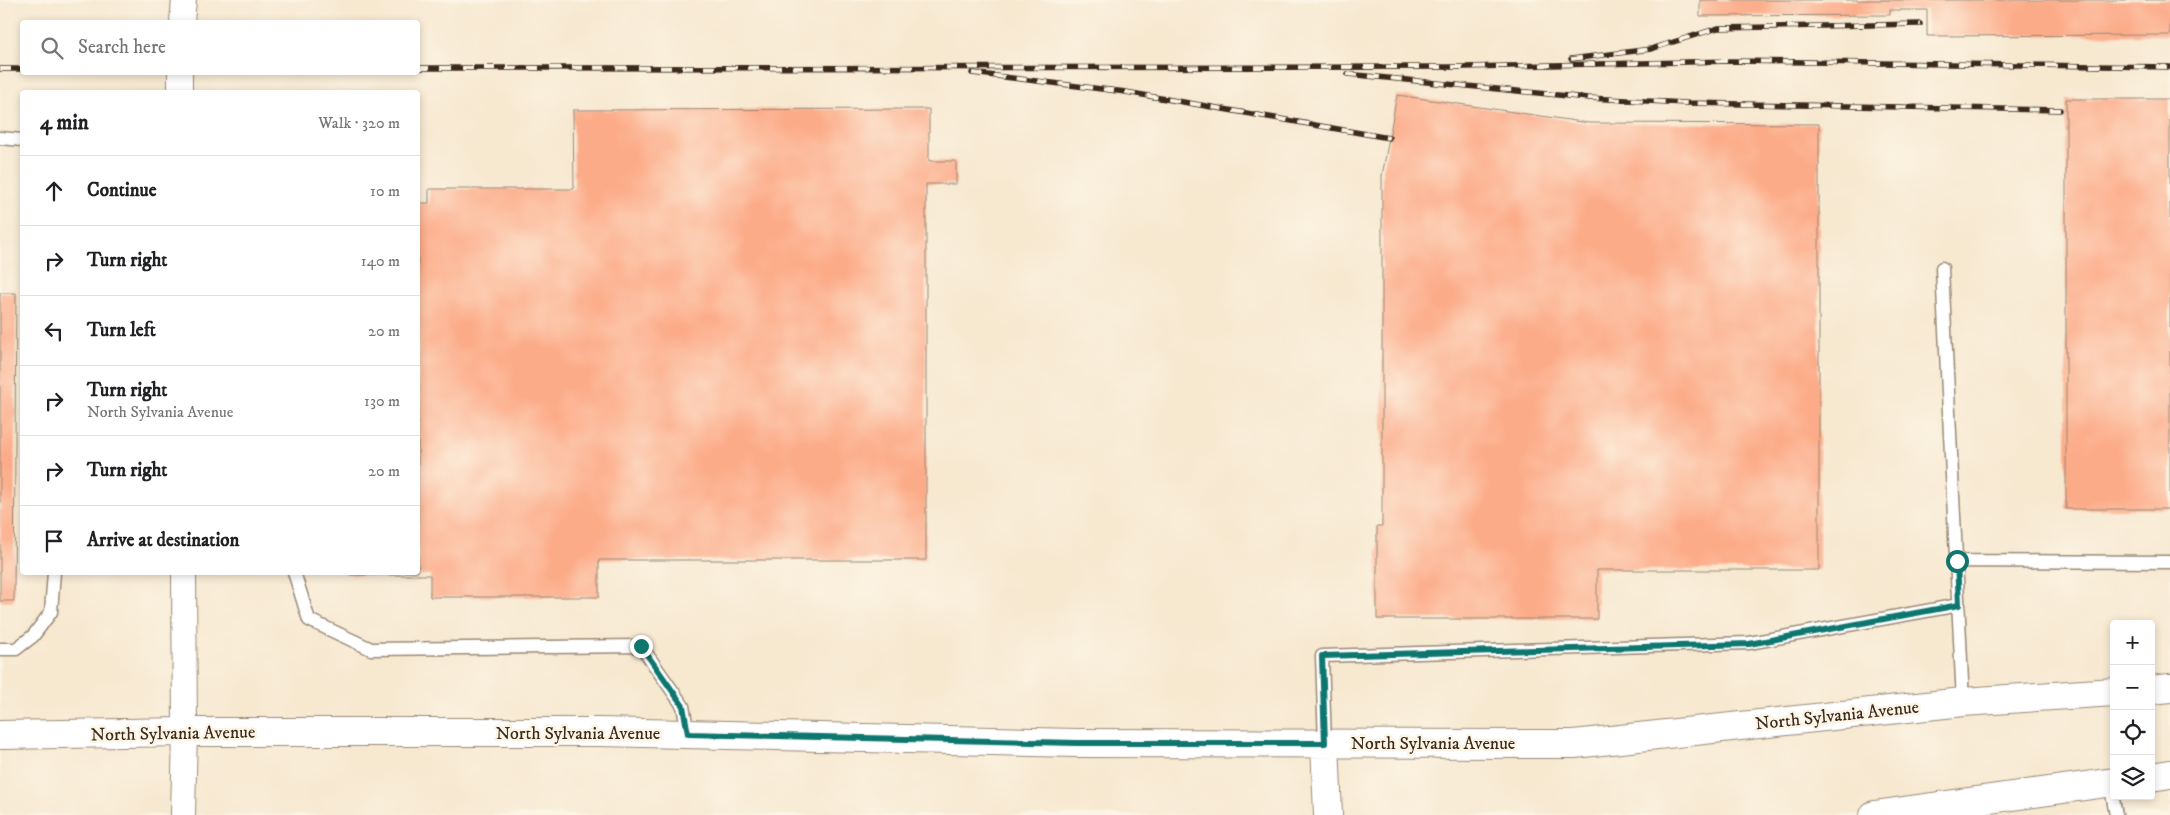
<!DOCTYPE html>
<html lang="en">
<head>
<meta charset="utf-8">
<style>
  :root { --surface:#fff; --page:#f2f2f2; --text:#202124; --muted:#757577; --line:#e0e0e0 }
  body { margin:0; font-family:"IM FELL DW Pica",serif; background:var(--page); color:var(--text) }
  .controls { position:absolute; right:15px; bottom:15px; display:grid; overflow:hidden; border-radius:5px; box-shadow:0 2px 8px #0003 }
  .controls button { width:45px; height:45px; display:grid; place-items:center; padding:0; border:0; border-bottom:1px solid var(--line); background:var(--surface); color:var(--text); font:25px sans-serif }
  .stop { position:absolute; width:15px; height:15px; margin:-11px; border:4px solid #0f766e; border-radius:50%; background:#fff }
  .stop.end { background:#0f766e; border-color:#fff; box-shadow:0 1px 5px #0008 }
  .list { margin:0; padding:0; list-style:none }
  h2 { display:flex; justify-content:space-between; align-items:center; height:65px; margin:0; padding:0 20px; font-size:21px }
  h2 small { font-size:16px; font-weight:400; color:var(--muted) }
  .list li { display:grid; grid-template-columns:32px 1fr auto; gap:15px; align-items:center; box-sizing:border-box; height:70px; padding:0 20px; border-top:1px solid var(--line) }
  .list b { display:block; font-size:19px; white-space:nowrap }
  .list p { margin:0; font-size:16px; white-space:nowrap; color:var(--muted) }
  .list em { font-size:16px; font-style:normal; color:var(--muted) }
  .icon { flex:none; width:28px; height:28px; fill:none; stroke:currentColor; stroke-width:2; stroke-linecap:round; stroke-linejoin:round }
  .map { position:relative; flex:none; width:2170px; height:815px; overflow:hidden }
  .search { position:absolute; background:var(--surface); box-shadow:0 2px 8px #0003; left:20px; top:20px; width:400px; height:55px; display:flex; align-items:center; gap:12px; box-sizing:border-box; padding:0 18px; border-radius:5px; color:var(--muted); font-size:19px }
  .panel { position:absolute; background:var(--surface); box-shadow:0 2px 8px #0003; left:20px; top:90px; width:400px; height:485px; border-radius:5px }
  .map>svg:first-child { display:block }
  .building { fill:#fcab88 }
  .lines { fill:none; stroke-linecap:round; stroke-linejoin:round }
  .service-casing { stroke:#998977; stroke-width:15 }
  .minor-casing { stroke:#998977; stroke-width:26 }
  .secondary-casing { stroke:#998977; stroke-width:30 }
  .service { stroke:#fff; stroke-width:12 }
  .minor { stroke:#fff; stroke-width:24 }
  .secondary { stroke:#fff; stroke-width:28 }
  .rail-casing { stroke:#3b2a1e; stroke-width:5.5 }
  .rail { stroke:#fcf5e5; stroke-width:4; stroke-dasharray:11; stroke-linecap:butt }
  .route { stroke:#0f766e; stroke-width:6 }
  .labels { text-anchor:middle; stroke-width:5; stroke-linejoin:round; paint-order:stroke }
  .street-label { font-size:18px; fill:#3b2a1e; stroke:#fcf5e5 }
</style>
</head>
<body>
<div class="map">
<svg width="2170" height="815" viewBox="0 0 2170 815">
  <rect width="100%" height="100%" fill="#fcf5e5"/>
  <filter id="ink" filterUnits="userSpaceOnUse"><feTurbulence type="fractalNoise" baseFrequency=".02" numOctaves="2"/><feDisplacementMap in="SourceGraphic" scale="10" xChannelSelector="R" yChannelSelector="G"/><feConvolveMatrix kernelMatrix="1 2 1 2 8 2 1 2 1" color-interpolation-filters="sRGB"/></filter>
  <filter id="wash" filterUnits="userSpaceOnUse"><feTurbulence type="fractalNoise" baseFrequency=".0096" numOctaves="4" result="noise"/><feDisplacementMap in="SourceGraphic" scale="20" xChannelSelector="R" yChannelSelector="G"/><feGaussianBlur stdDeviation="1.12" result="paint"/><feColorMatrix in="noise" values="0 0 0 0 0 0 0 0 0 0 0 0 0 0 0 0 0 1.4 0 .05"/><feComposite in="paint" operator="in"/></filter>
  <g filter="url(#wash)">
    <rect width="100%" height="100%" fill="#f7e8d0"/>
    <g id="blocks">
      <!-- building -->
      <path class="building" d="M1700,0H2170V35L1927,36V10H1890V15L1700,16Z
        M1397,95L1589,123L1819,124V570H1597V619H1377V526H1382V176Z
        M2066,99H2170V509H2066Z
        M929,109V161H956V184H926V560H599V597H430V575H350V572H418V203H429V189H574L573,110Z
        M0,293H16L14,601H0Z"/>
    </g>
  </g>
  <g filter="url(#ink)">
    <use href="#blocks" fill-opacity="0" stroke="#998977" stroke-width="1"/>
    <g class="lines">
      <defs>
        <path id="service" d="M0,138L22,140
          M1942,268L1963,702
          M1957,561L2170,562
          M294,572L309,620L371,649L641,646L683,706L688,734
          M0,649H16L33,636L51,612L54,572
          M1325,743L1322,656L1749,643L1959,605
          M2110,783L2116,815"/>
        <path id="minor" d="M182,22L184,0
          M180,72V92
          M183,815L185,732L184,572"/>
        <path id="secondary" d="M2151,690L2170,688
          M0,735L185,732H600L1077,743L1574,744L1963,702L2114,692
          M1325,743L1328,815
          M2151,777L2170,774
          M1874,815L2114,782"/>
      </defs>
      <!-- service casing -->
      <use href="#service" class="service-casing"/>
      <!-- minor casing -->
      <use href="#minor" class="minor-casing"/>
      <!-- secondary casing -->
      <use href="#secondary" class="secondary-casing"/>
      <!-- service -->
      <use href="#service" class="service"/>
      <!-- minor -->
      <use href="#minor" class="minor"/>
      <!-- secondary -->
      <use href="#secondary" class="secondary"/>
      <defs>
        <path id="rail" d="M1571,59L1651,49L1718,28L1920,24
          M418,68L1464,67L1732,61L2170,67
          M0,69H22
          M972,73L1126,92L1389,138
          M1347,74L1588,98L1686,103L2060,110"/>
      </defs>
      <!-- rail casing -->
      <use href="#rail" class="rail-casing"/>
      <!-- rail -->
      <use href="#rail" class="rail"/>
    </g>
  </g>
  <g class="lines" filter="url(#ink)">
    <!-- route -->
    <path class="route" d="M641,646L683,706L688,734L1077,743H1325L1322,656L1749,644L1959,605L1957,561"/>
  </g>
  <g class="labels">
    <!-- street labels -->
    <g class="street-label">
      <text transform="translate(1837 715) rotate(-6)" y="6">North Sylvania Avenue</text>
      <text transform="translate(173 733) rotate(-1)" y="6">North Sylvania Avenue</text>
      <text x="578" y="739">North Sylvania Avenue</text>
      <text x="1433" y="749">North Sylvania Avenue</text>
    </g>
  </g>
</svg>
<div class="controls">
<button>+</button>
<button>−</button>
<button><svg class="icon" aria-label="locate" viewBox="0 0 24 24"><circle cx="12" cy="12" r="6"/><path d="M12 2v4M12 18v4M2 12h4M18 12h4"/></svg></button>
<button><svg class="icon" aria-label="layers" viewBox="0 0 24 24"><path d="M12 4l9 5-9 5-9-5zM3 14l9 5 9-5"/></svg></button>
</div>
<div class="stop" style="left:1957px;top:561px"></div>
<div class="stop end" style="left:641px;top:646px"></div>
<div class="search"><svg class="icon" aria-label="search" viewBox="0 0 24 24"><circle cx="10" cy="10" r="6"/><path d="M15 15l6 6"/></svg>Search here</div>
<section class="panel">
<h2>4 min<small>Walk · 320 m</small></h2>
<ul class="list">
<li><svg class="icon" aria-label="ahead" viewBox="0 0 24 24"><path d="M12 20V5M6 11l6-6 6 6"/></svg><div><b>Continue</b></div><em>10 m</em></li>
<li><svg class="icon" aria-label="right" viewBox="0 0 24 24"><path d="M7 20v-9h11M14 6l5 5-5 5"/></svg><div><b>Turn right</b></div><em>140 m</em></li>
<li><svg class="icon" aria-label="left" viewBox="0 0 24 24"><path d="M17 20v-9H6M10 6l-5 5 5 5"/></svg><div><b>Turn left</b></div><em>20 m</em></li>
<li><svg class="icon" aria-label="right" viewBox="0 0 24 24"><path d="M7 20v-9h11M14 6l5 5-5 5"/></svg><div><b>Turn right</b><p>North Sylvania Avenue</p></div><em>130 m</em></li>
<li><svg class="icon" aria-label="right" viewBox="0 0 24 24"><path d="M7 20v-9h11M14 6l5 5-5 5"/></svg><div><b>Turn right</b></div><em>20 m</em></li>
<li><svg class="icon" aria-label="arrive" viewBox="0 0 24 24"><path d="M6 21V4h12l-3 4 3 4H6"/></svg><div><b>Arrive at destination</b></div></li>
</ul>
</section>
</div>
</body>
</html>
